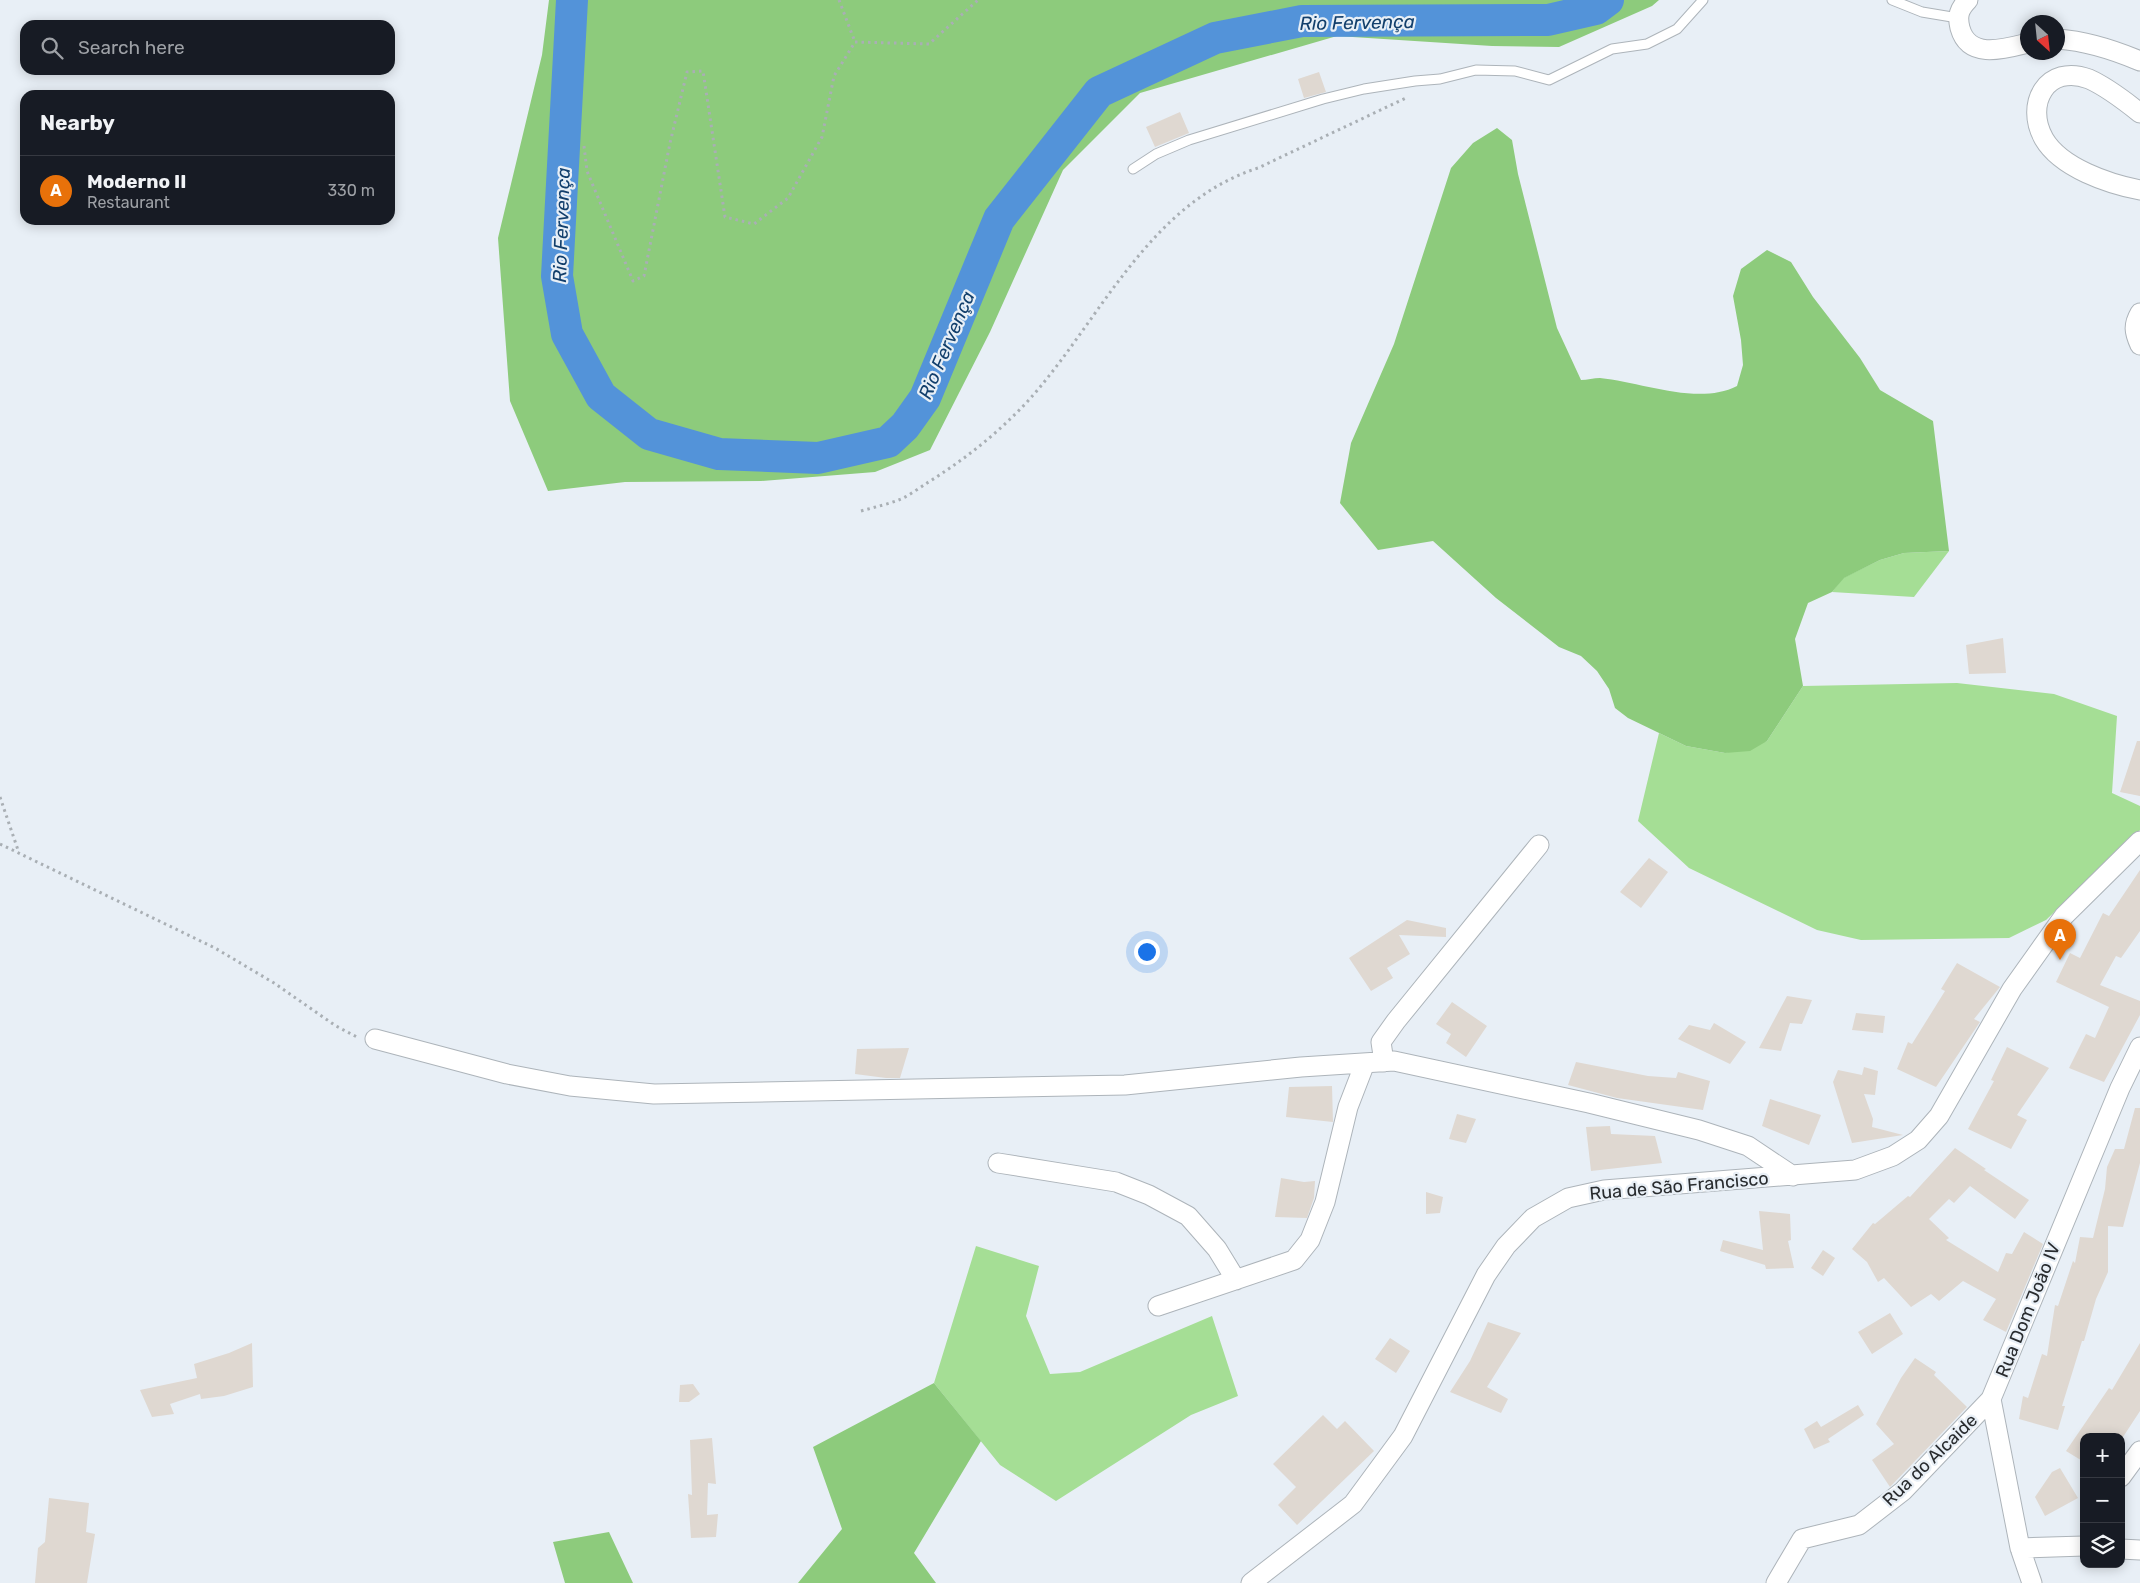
<!DOCTYPE html>
<html lang="en">
<head>
<meta charset="utf-8">
<style>
  :root { --surface:#171b24; --page:#242831; --text:#f1f3f6; --muted:#9ea1a6; --line:#363941; --accent:#8eb0d5 }
  body { margin:0; font-family:Rubik,sans-serif; background:var(--page); color:var(--text) }
  .controls { position:absolute; right:15px; bottom:15px; display:grid; overflow:hidden; border-radius:10px; box-shadow:0 2px 12px #0003 }
  .controls button { width:45px; height:45px; display:grid; place-items:center; padding:0; border:0; border-bottom:1px solid var(--line); background:var(--surface); color:var(--text); font:25px sans-serif }
  .compass { position:absolute; left:2020px; top:15px; width:45px; height:45px; border-radius:50%; background:var(--surface); box-shadow:0 2px 12px #0003; rotate:153deg }
  .you { position:absolute; left:1146px; top:951px; width:18px; height:18px; margin:-12px; border:4px solid #fff; border-radius:50%; background:#1a73e8; box-shadow:0 0 0 8px #1a73e833 }
  .badge { display:grid; place-items:center; width:32px; height:32px; border-radius:50%; background:var(--accent); color:#fff; font-size:16px; font-weight:700 }
  .pin { position:absolute; translate:-50% -41px; filter:drop-shadow(0 1px 2px #0008) }
  .pin::after { content:''; position:absolute; top:26px; width:18px; height:15px; background:inherit; clip-path:polygon(0 0,100% 0,50% 100%) }
  .list { margin:0; padding:0; list-style:none }
  h2 { display:flex; justify-content:space-between; align-items:center; height:65px; margin:0; padding:0 20px; font-size:21px }
  h2 small { font-size:16px; font-weight:400; color:var(--muted) }
  .list li { display:grid; grid-template-columns:32px 1fr auto; gap:15px; align-items:center; box-sizing:border-box; height:70px; padding:0 20px; border-top:1px solid var(--line) }
  .list b { display:block; font-size:19px; white-space:nowrap }
  .list p { margin:0; font-size:16px; white-space:nowrap; color:var(--muted) }
  .list em { font-size:16px; font-style:normal; color:var(--muted) }
  .icon { flex:none; width:28px; height:28px; fill:none; stroke:currentColor; stroke-width:2; stroke-linecap:round; stroke-linejoin:round }
  .map { position:relative; flex:none; width:2140px; height:1583px; overflow:hidden }
  .search { position:absolute; background:var(--surface); box-shadow:0 2px 12px #0003; left:20px; top:20px; width:375px; height:55px; display:flex; align-items:center; gap:12px; box-sizing:border-box; padding:0 18px; border-radius:15px; color:var(--muted); font-size:19px }
  .panel { position:absolute; background:var(--surface); box-shadow:0 2px 12px #0003; left:20px; top:90px; width:375px; height:135px; border-radius:15px }
  .map>svg:first-child { display:block }
  .green { fill:#a5de95 }
  .forest { fill:#8dcb7c }
  .lines { fill:none; stroke-linecap:round; stroke-linejoin:round }
  .river { stroke:#5393d9; stroke-width:32 }
  .building { fill:#dfd8d1 }
  .lane-casing { stroke:#adb4ba; stroke-width:11 }
  .street-casing { stroke:#adb4ba; stroke-width:21 }
  .path { stroke:#a9afb4; stroke-width:3; stroke-dasharray:2.5 4; stroke-linecap:butt }
  .lane { stroke:#fff; stroke-width:9 }
  .street { stroke:#fff; stroke-width:19 }
  .labels { text-anchor:middle; stroke-width:4.5; stroke-linejoin:round; paint-order:stroke }
  .street-label { font-size:18px; fill:#292c2f; stroke:#e8eff6 }
  .water-label { font-size:19px; font-style:italic; fill:#123f6c; stroke:#e8eff6 }
</style>
</head>
<body>
<div class="map">
<svg width="2140" height="1583" viewBox="0 0 2140 1583">
  <rect width="100%" height="100%" fill="#e8eff6"/>
  <!-- green -->
  <path class="green" d="M1949,551L1914,597L1832,592L1843,578L1880,560L1904,553Z
    M1957,683L2054,694L2117,716L2112,793L2140,806V830L2046,920L2009,938L1861,940L1817,930L1689,868L1638,821L1659,733L1686,746L1725,753L1767,741L1803,686Z
    M976,1246L1039,1266L1026,1316L1050,1374L1080,1372L1212,1316L1238,1396L1191,1415L1056,1501L1000,1465L934,1383Z"/>
  <!-- forest -->
  <path class="forest" d="M549,0H1659L1652,6L1559,47L1492,46L1337,36L1140,93L1063,170L990,332L930,450L875,472L761,481L625,482L548,491L510,401L498,238L542,55Z
    M1497,128L1512,140L1518,174L1557,328L1581,380C1587,380 1594,378 1600,378C1642,382 1698,406 1737,386L1743,365L1741,340L1733,296L1741,269L1767,250L1791,262L1813,297L1860,358L1880,390L1933,421L1949,551L1904,553L1880,560L1844,578L1832,592L1808,603L1795,639L1803,686L1767,741L1750,751L1725,753L1686,746L1628,718L1615,708L1609,689L1597,671L1581,656L1559,647L1496,598L1433,541L1378,550L1340,503L1351,443L1394,344L1451,168L1473,143Z
    M934,1383L981,1441L914,1553L936,1583H798L842,1529L813,1447Z
    M609,1532L633,1583H565L553,1542Z"/>
  <g class="lines">
    <!-- river -->
    <path class="river" d="M572,0L557,276L567,334L601,396L649,434L719,454L818,458L888,442L905,426L925,398L999,219L1099,92L1215,38L1302,21L1548,20L1596,9L1608,0"/>
  </g>
  <!-- building -->
  <path class="building" d="M1319,72L1326,92L1304,98L1298,79Z
    M1180,112L1189,133L1155,147L1146,127Z
    M2003,638L2006,673L1969,674L1966,645Z
    M2137,741H2140V796L2120,792Z
    M1649,858L1668,872L1641,908L1620,892Z
    M2140,870V931L2121,958L2116,956L2100,985L2140,1001V1015L2104,1082L2069,1068L2086,1034L2095,1038L2109,1007L2056,982L2070,953L2080,958L2103,913L2109,916Z
    M1407,920L1446,928V937L1399,935L1410,954L1387,968L1393,978L1371,991L1349,958Z
    M1957,963L2000,987L1974,1019L1980,1022L1936,1087L1897,1069L1908,1042L1912,1044L1945,991L1941,989Z
    M1787,996L1812,1000L1802,1024L1790,1023L1781,1051L1759,1048Z
    M1452,1002L1487,1026L1466,1057L1446,1043L1451,1034L1436,1024Z
    M1856,1013L1885,1016L1883,1033L1852,1030Z
    M1714,1023L1746,1042L1730,1064L1678,1039L1689,1025L1710,1030Z
    M2007,1047L2049,1068L2017,1115L2027,1120L2011,1149L1968,1129L1994,1081L1991,1080Z
    M909,1048L900,1078H886L855,1074L857,1049Z
    M1576,1062L1648,1076L1676,1078L1678,1072L1710,1081L1703,1110L1617,1098L1568,1085Z
    M1864,1067L1878,1071L1875,1095L1864,1094L1873,1119L1872,1127L1903,1135L1852,1143L1833,1082L1838,1070L1862,1075Z
    M1332,1086L1333,1122L1286,1117L1289,1087Z
    M1770,1099L1821,1115L1809,1145L1762,1126Z
    M2135,1108H2140V1163L2123,1227L2108,1226V1272L2096,1299L2084,1341H2082L2062,1406H2065L2058,1430L2019,1419L2023,1396L2028,1398L2042,1354L2047,1356L2055,1305L2058,1306L2073,1261L2075,1263L2080,1237L2093,1238L2105,1189L2107,1167L2115,1149H2124Z
    M1457,1114L1476,1119L1466,1143L1449,1139Z
    M1610,1126L1611,1134L1655,1136L1662,1163L1591,1171L1586,1127Z
    M1955,1148L1986,1169L1984,1170L2029,1200L2015,1219L1970,1186L1954,1203L1949,1199L1929,1219L1949,1238L1946,1240L1998,1272L2006,1253L2012,1254L2024,1232L2043,1244L2006,1332L1983,1320L1996,1299L1963,1281L1939,1301L1931,1294L1911,1307L1884,1278L1878,1282L1867,1262L1852,1249L1873,1223L1875,1224L1908,1196L1910,1197Z
    M1281,1178L1304,1182L1315,1181L1314,1198L1307,1218L1275,1217Z
    M1426,1192L1443,1197L1440,1213L1426,1214Z
    M1759,1211L1790,1214L1791,1240L1788,1241L1794,1268L1766,1269L1765,1265L1720,1251L1723,1240L1763,1250Z
    M1823,1250L1835,1258L1823,1276L1811,1268Z
    M1890,1313L1903,1334L1872,1354L1858,1332Z
    M1488,1322L1521,1333L1487,1387L1508,1399L1501,1413L1450,1392L1470,1361Z
    M1390,1338L1410,1351L1396,1373L1375,1359Z
    M252,1343L253,1387L224,1396L201,1399L200,1394L170,1404L174,1414L152,1417L140,1390L197,1378L194,1364L229,1353Z
    M2140,1343V1411L2123,1437H2084V1462L2066,1451L2109,1388L2112,1390Z
    M1915,1358L1936,1372L1934,1375L1967,1407L1890,1487L1872,1460L1894,1444L1876,1424L1901,1378Z
    M693,1384L700,1394L689,1402H679L680,1385Z
    M1858,1405L1864,1415L1828,1439L1830,1442L1814,1449L1804,1429L1817,1421L1821,1427Z
    M1323,1415L1337,1429L1345,1421L1374,1451L1297,1525L1278,1505L1296,1487L1273,1464Z
    M712,1438L716,1484L708,1483L707,1515L718,1514L716,1537L691,1538L688,1494L692,1495L690,1440Z
    M2060,1468L2078,1498L2045,1516L2035,1497L2052,1472Z
    M49,1498L89,1503L86,1532L95,1534L87,1583H35L38,1548L45,1542Z"/>
  <g class="lines">
    <defs>
      <path id="lane" d="M1892,0L1922,12L1958,18
        M1133,169L1156,154L1189,140L1323,99L1364,89L1415,81L1440,79L1476,70L1515,71L1549,80L1612,49L1647,44L1677,29L1703,0"/>
      <path id="street" d="M1968,0C1959,9 1957,16 1960,28C1969,60 2004,49 2028,43
        M2058,39C2085,41 2114,50 2140,61
        M2140,113C2125,101 2107,87 2089,79C2047,63 2024,104 2044,139C2061,168 2109,184 2140,190
        M2140,313C2133,325 2134,332 2140,345
        M375,1039L507,1074L570,1086L654,1094L1125,1085L1301,1067L1394,1061L1589,1103L1699,1130L1748,1146L1793,1176
        M1384,1062L1381,1042L1396,1021L1539,845
        M998,1163L1116,1182L1149,1195L1188,1216L1217,1249L1236,1280
        M1158,1306L1294,1260L1310,1240L1325,1202L1348,1107L1365,1063
        M2121,1477L2140,1451
        M2020,1548L2084,1546
        M2121,1549L2140,1550
        M1251,1583L1353,1504L1403,1436L1486,1275L1506,1246L1533,1218L1568,1198L1604,1190L1855,1170L1893,1156L1918,1140L1939,1116L2012,989L2064,916L2140,841
        M1776,1583L1802,1539L1859,1525L1903,1491L1991,1399
        M2032,1583L2020,1548L1991,1399L2120,1088L2140,1047"/>
    </defs>
    <!-- lane casing -->
    <use href="#lane" class="lane-casing"/>
    <!-- street casing -->
    <use href="#street" class="street-casing"/>
    <!-- path -->
    <path class="path" d="M839,0L855,42
      M855,42L929,44L978,0
      M584,146L587,171L633,281L644,276L670,143L687,72L703,71L725,217L754,224L788,198L822,137L834,76L855,42
      M861,511C875,507 889,504 901,499C910,495 919,488 927,483C964,460 997,434 1027,402C1099,323 1148,203 1258,168L1408,97
      M0,797L19,853
      M0,844L215,948L274,983L336,1026L357,1037"/>
    <!-- lane -->
    <use href="#lane" class="lane"/>
    <!-- street -->
    <use href="#street" class="street"/>
  </g>
  <g class="labels">
    <!-- street labels -->
    <g class="street-label">
      <text transform="translate(1679 1186) rotate(-5)" y="6">Rua de São Francisco</text>
      <text transform="translate(2028 1310) rotate(-68)" y="6">Rua Dom João IV</text>
      <text transform="translate(1930 1460) rotate(-44)" y="6">Rua do Alcaide</text>
    </g>
    <!-- water labels -->
    <g class="water-label">
      <text transform="translate(1357 22) rotate(-1)" y="7">Rio Fervença</text>
      <text transform="translate(561 225) rotate(-88)" y="7">Rio Fervença</text>
      <text transform="translate(946 345) rotate(-67)" y="7">Rio Fervença</text>
    </g>
  </g>
</svg>
<div class="controls">
<button>+</button>
<button>−</button>
<button><svg class="icon" aria-label="layers" viewBox="0 0 24 24"><path d="M12 4l9 5-9 5-9-5zM3 14l9 5 9-5"/></svg></button>
</div>
<svg class="compass" viewBox="-18 -18 36 36"><path d="M0-13l5 13h-10z" fill="#e53935"/><path d="M0 13l5-13h-10z" fill="#9ea1a6"/></svg>
<div class="you"></div>
<div class="pin badge" style="left:2060px;top:960px;background:#e8710a">A</div>
<div class="search"><svg class="icon" aria-label="search" viewBox="0 0 24 24"><circle cx="10" cy="10" r="6"/><path d="M15 15l6 6"/></svg>Search here</div>
<section class="panel">
<h2>Nearby<small></small></h2>
<ul class="list">
<li><span class="badge" style="background:#e8710a">A</span><div><b>Moderno II</b><p>Restaurant</p></div><em>330 m</em></li>
</ul>
</section>
</div>
</body>
</html>
